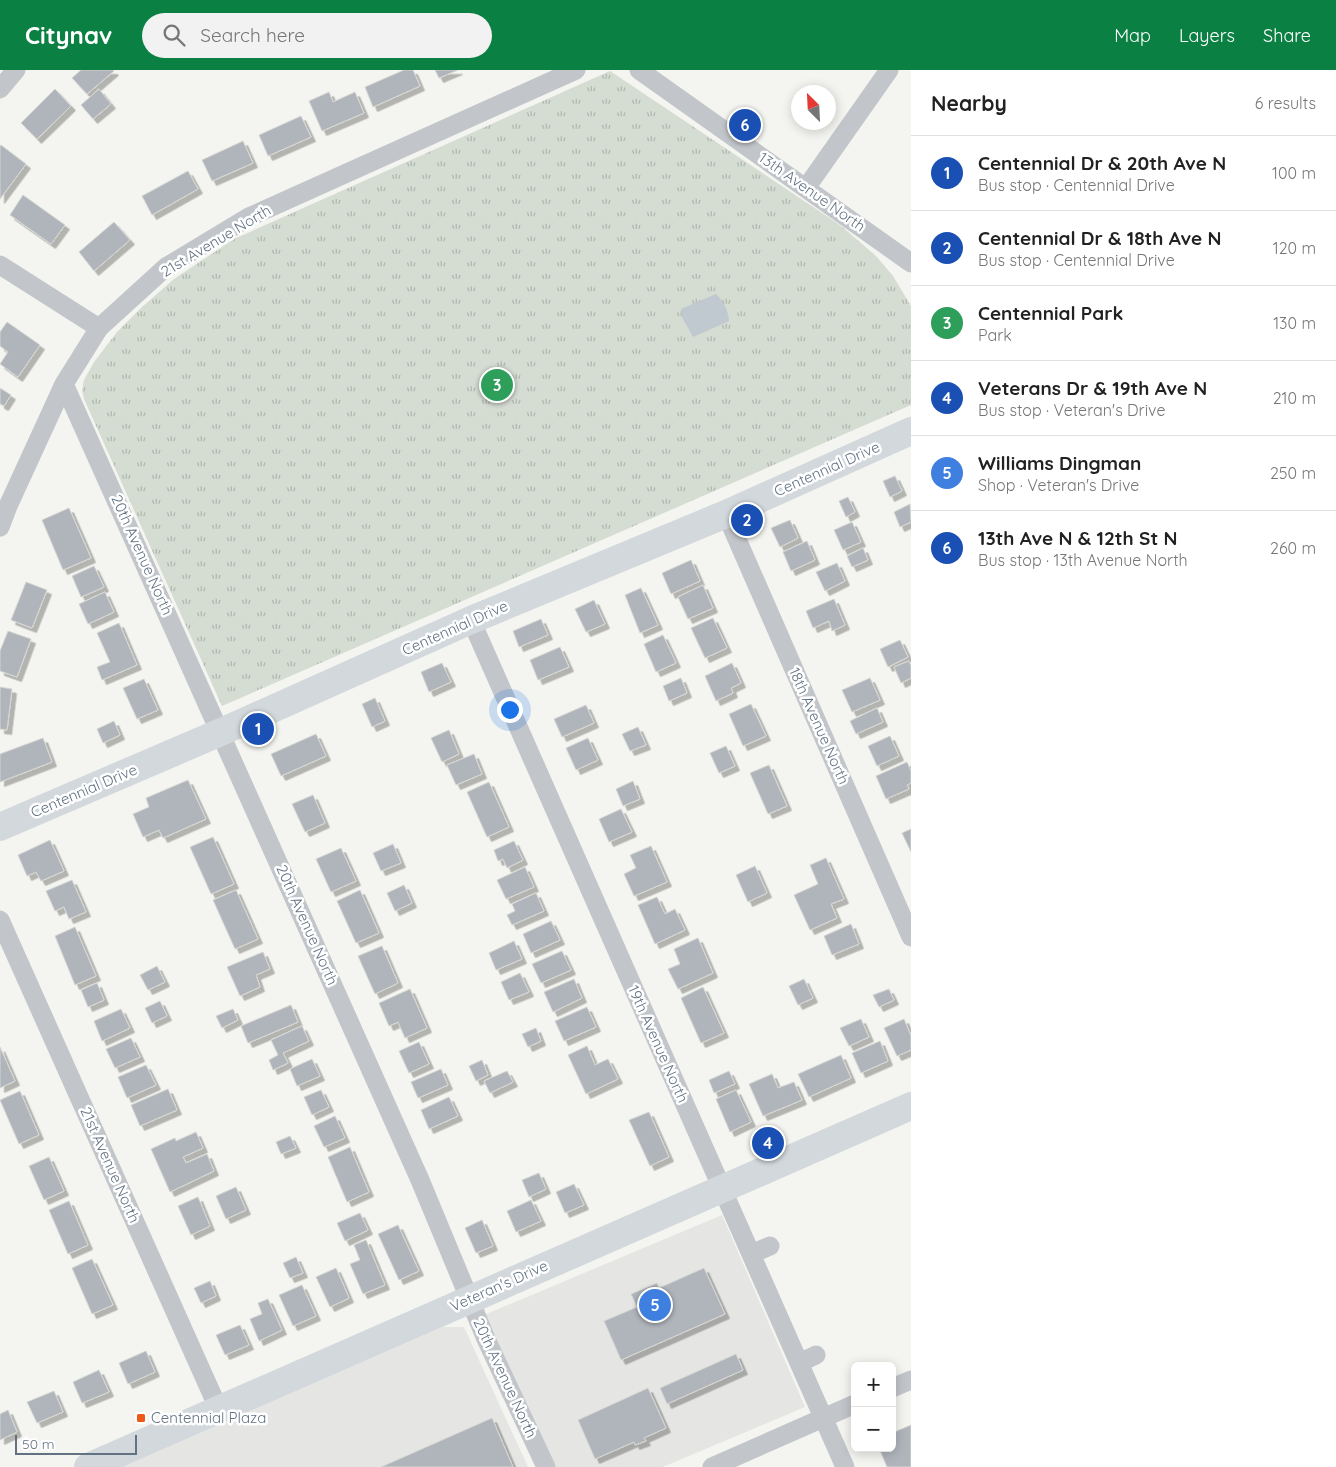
<!DOCTYPE html>
<html lang="en">
<head>
<meta charset="utf-8">
<style>
  :root { --surface:#fff; --page:#f2f2f2; --text:#222; --muted:#767676; --line:#e0e0e0; --accent:#0b8043 }
  body { margin:0; font-family:Quicksand,sans-serif; background:var(--page); color:var(--text) }
  .controls { position:absolute; right:15px; bottom:15px; display:grid; overflow:hidden; border-radius:8px; box-shadow:0 2px 12px #0003 }
  .controls button { width:45px; height:45px; display:grid; place-items:center; padding:0; border:0; border-bottom:1px solid var(--line); background:var(--surface); color:var(--text); font:25px sans-serif }
  .compass { position:absolute; left:791px; top:15px; width:45px; height:45px; border-radius:50%; background:var(--surface); box-shadow:0 2px 12px #0003; rotate:336deg }
  .scale { position:absolute; left:15px; bottom:12px; width:122px; box-sizing:border-box; padding-left:5px; border:2px solid #627283; border-top:0; font-size:14px; line-height:18px; white-space:nowrap; color:#627283; -webkit-text-stroke:4px #fff; paint-order:stroke }
  .you { position:absolute; left:509px; top:639px; width:18px; height:18px; margin:-12px; border:4px solid #fff; border-radius:50%; background:#1a73e8; box-shadow:0 0 0 8px #1a73e833 }
  .badge { display:grid; place-items:center; width:32px; height:32px; border-radius:50%; background:var(--accent); color:#fff; font-size:16px; font-weight:700 }
  .pin { position:absolute; translate:-50% -50%; border:2px solid #fff; box-shadow:0 1px 5px #0006 }
  .list { margin:0; padding:0; list-style:none }
  h2 { display:flex; justify-content:space-between; align-items:center; height:65px; margin:0; padding:0 20px; font-size:21px }
  h2 small { font-size:16px; font-weight:400; color:var(--muted) }
  .list li { display:grid; grid-template-columns:32px 1fr auto; gap:15px; align-items:center; box-sizing:border-box; height:75px; padding:0 20px; border-top:1px solid var(--line) }
  .list b { display:block; font-size:19px; white-space:nowrap }
  .list p { margin:0; font-size:16px; white-space:nowrap; color:var(--muted) }
  .list em { font-size:16px; font-style:normal; color:var(--muted) }
  .icon { flex:none; width:28px; height:28px; fill:none; stroke:currentColor; stroke-width:2; stroke-linecap:round; stroke-linejoin:round }
  .map { position:relative; flex:none; width:911px; height:1397px; overflow:hidden }
  header { display:flex; align-items:center; gap:30px; box-sizing:border-box; height:70px; padding:0 25px; background:var(--accent); color:#fff }
  header strong { font-size:24px }
  nav { display:flex; gap:28px; margin-inline-start:auto; font-size:18px }
  .search { width:350px; height:45px; background:var(--page); display:flex; align-items:center; gap:12px; box-sizing:border-box; padding:0 18px; border-radius:28px; color:var(--muted); font-size:19px }
  main { display:flex }
  aside { flex:1; background:var(--surface) }
  .map>svg:first-child { display:block }
  .built { fill:#e5e6e4 }
  .grass { fill:url(#grass-tufts) }
  .water { fill:#bfc9cf }
  .building { fill:#afb5bb; stroke:#d6d6d3; filter:url(#shadow) }
  .lines { fill:none; stroke-linecap:round; stroke-linejoin:round }
  .street { stroke:#c2c5c9; stroke-width:19 }
  .secondary { stroke:#d3d8dc; stroke-width:28 }
  .poi-dot { fill:#ed5918; stroke:#fff; stroke-width:2 }
  .labels { text-anchor:middle; stroke-width:5; stroke-linejoin:round; paint-order:stroke }
  .street-label { font-size:15px; fill:#627283; stroke:#fff }
  .poi-label { font-size:15px; fill:#627283; stroke:#fff; text-anchor:start }
</style>
</head>
<body>
<header>
<strong>Citynav</strong>
<div class="search"><svg class="icon" aria-label="search" viewBox="0 0 24 24"><circle cx="10" cy="10" r="6"/><path d="M15 15l6 6"/></svg>Search here</div>
<nav><a>Map</a><a>Layers</a><a>Share</a></nav>
</header>
<main>
<div class="map">
<svg width="911" height="1397" viewBox="0 0 911 1397">
  <defs>
    <pattern id="grass-tufts" width="24" height="20" patternUnits="userSpaceOnUse" patternTransform="scale(1.25)"><rect width="24" height="20" fill="#d5dcd1"/><path d="M3 7l-1-3M5 7V3M7 7l1-3M15 17l-1-3M17 17v-4M19 17l1-3" fill="none" stroke="#b0b7af"/></pattern>
    <filter id="shadow"><feDropShadow dx="4.5" dy="4.5" stdDeviation="0" flood-color="#0004"/></filter>
  </defs>
  <rect width="100%" height="100%" fill="#f4f5f0"/>
  <!-- built -->
  <path class="built" d="M722,1145L805,1337L663,1397H556L484,1245Z
    M442,1257H464L528,1397H123Z"/>
  <!-- grass -->
  <path class="grass" d="M610,1L840,155L876,186L893,206L911,236V335L222,636L84,329L82,320L84,310L94,292L117,262L142,237L174,209L234,169Z"/>
  <!-- water -->
  <path class="water" d="M716,224C724,232 728,240 729,251L693,267L682,247L681,239Z"/>
  <!-- building -->
  <path class="building" d="M81,0H113L114,1L87,24L72,8Z
    M404,0H413L420,16L373,37L365,17Z
    M435,0H458L439,8Z
    M55,19L71,36L37,69L21,53Z
    M99,19L111,34L93,49L81,35Z
    M329,22L333,32L355,22L364,43L322,61L309,31Z
    M301,46L311,67L268,86L259,65Z
    M243,71L253,93L212,111L202,90Z
    M1,75L26,94L0,129V76Z
    M188,101L198,119L152,145L142,126Z
    M23,125L65,155L51,174L10,145Z
    M114,152L130,170L94,201L79,182Z
    M7,252L40,275L18,307L0,294L8,282L0,276V262Z
    M0,318L11,325L4,336L0,334Z
    M895,406L902,421L890,427L883,411Z
    M848,427L855,442L846,447L839,431Z
    M910,434L911,452L900,457L894,442Z
    M69,438L91,488L63,500L42,450Z
    M790,450L798,468L780,477L771,458Z
    M852,452L861,472L843,480L834,460Z
    M807,471L815,490L791,501L783,482Z
    M863,478L868,490L852,497L847,486Z
    M691,490L700,511L671,524L662,503Z
    M837,493L845,511L825,521L816,502Z
    M94,496L104,517L81,527L72,506Z
    M26,512L47,520L32,558L11,550Z
    M703,515L713,538L688,549L678,527Z
    M641,518L658,555L640,563L625,525Z
    M105,522L114,542L88,554L79,534Z
    M834,529L845,555L832,561L829,551L813,558L806,541Z
    M594,530L605,554L586,562L575,539Z
    M713,548L727,578L705,588L691,558Z
    M541,549L548,565L519,577L513,561Z
    M119,553L137,595L102,610L97,597L110,592L97,563Z
    M8,561L31,569L17,607L0,601V581Z
    M663,565L676,593L656,602L644,574Z
    M900,570L908,587L888,597L880,579Z
    M560,577L569,597L538,610L530,590Z
    M909,591L911,596V608L901,613L894,597Z
    M442,593L451,612L429,622L421,602Z
    M732,593L741,613L731,618L733,623L716,631L705,606Z
    M681,608L687,623L669,631L663,616Z
    M870,608L880,630L852,642L842,620Z
    M144,609L158,640L137,649L123,618Z
    M0,617L12,619L7,660L0,659Z
    M375,628L385,651L372,657L362,634Z
    M751,634L766,666L743,676L729,644Z
    M586,635L594,653L562,667L554,649Z
    M877,638L883,652L856,664L850,651Z
    M114,651L120,665L103,673L97,659Z
    M638,657L646,675L630,681L622,664Z
    M449,660L459,684L442,692L431,668Z
    M316,664L326,686L281,706L271,684Z
    M890,666L899,686L877,696L868,676Z
    M43,668L52,692L0,712V684Z
    M588,668L598,690L576,700L566,678Z
    M726,676L735,696L719,703L710,683Z
    M474,684L482,704L456,715L447,695Z
    M907,692L911,701V713L907,715L909,719L886,729L876,706Z
    M769,695L787,736L768,744L750,703Z
    M188,710L206,749L163,768L159,760L143,767L133,744L149,737L146,728Z
    M633,711L640,729L623,736L616,719Z
    M489,712L509,757L487,767L467,722Z
    M313,725L325,753L305,762L292,734Z
    M621,739L632,762L609,772L599,749Z
    M911,759V782L902,763Z
    M213,767L234,814L211,824L190,777Z
    M50,770L64,801L41,811L36,802L27,806L18,785Z
    M514,771L523,790L507,798L503,789L498,791L494,780Z
    M393,774L401,793L381,801L373,783Z
    M651,776L667,812L634,826L624,804L636,798L630,785Z
    M341,778L356,811L331,822L316,789Z
    M826,788L844,829L831,834L837,848L810,860L794,825L818,814L810,795Z
    M755,796L767,823L748,832L736,805Z
    M525,797L534,817L506,829L497,810Z
    M72,810L86,842L69,849L64,837L55,841L46,821Z
    M404,815L412,833L395,841L387,823Z
    M236,820L258,869L235,879L213,830Z
    M360,820L379,863L356,873L337,831Z
    M536,823L544,841L512,855L507,845L515,841L512,834Z
    M657,827L665,844L675,839L685,860L655,874L638,835Z
    M551,851L560,870L531,883L523,864Z
    M851,854L859,874L832,885L824,866Z
    M75,857L96,906L75,915L55,866Z
    M698,868L713,903L678,919L668,899L680,894L674,879Z
    M514,871L522,889L496,900L489,883Z
    M382,876L398,913L375,924L358,886Z
    M562,881L571,900L541,913L532,894Z
    M263,882L270,899L256,905L260,917L240,926L227,897Z
    M157,896L165,912L148,920L140,905Z
    M520,903L529,922L509,930L501,912Z
    M574,909L582,928L553,942L544,922Z
    M804,909L813,928L798,935L789,916Z
    M97,913L104,930L88,937L81,920Z
    M703,917L724,963L701,973L681,928Z
    M410,919L427,958L405,968L398,952L389,956L379,933Z
    M889,919L894,930L879,937L873,925Z
    M160,931L167,946L152,953L145,938Z
    M291,935L298,952L248,973L241,956Z
    M587,937L596,957L564,971L555,951Z
    M121,939L130,958L102,971L94,951Z
    M233,939L238,950L222,958L216,946Z
    M861,949L869,967L849,976L840,958Z
    M904,949L911,966V980L897,986L884,958Z
    M302,956L309,971L283,983L288,993L273,1000L269,990L278,985L271,970Z
    M536,958L541,971L528,977L522,964Z
    M131,968L140,987L115,998L106,979Z
    M880,971L888,991L861,1003L852,983Z
    M419,972L429,994L409,1003L399,981Z
    M587,976L595,995L608,989L618,1009L586,1024L568,985Z
    M0,977L15,1011L0,1018Z
    M841,985L851,1008L809,1027L798,1004Z
    M312,989L320,1006L297,1016L290,999Z
    M482,990L488,1005L476,1011L469,996Z
    M146,995L156,1015L127,1028L118,1007Z
    M441,999L448,1015L418,1028L411,1012Z
    M507,1001L513,1012L490,1023L484,1011Z
    M729,1001L735,1014L714,1023L709,1010Z
    M772,1004L778,1018L794,1012L802,1030L763,1046L749,1014Z
    M168,1019L177,1040L140,1056L131,1035Z
    M321,1020L329,1037L312,1045L304,1027Z
    M736,1020L751,1052L730,1062L716,1029Z
    M20,1021L39,1065L19,1074L0,1030Z
    M449,1027L458,1046L429,1059L421,1040Z
    M649,1042L669,1087L650,1096L629,1050Z
    M335,1046L345,1068L324,1077L314,1056Z
    M196,1062L203,1078L183,1087L186,1093L207,1084L214,1101L170,1122L151,1079L175,1068L176,1071Z
    M290,1066L296,1078L281,1084L276,1072Z
    M350,1077L369,1122L347,1132L328,1087Z
    M49,1087L64,1121L44,1130L29,1096Z
    M539,1103L546,1119L529,1127L522,1110Z
    M574,1114L584,1135L565,1143L556,1122Z
    M236,1117L246,1140L226,1149L216,1126Z
    M198,1127L210,1156L191,1165L178,1136Z
    M531,1130L541,1151L516,1162L507,1141Z
    M69,1131L88,1175L68,1184L49,1140Z
    M360,1143L368,1160L345,1171L337,1153Z
    M482,1150L493,1176L476,1183L465,1158Z
    M398,1155L419,1201L399,1210L378,1164Z
    M366,1170L385,1215L363,1224L350,1194L360,1190L354,1175Z
    M296,1187L303,1203L290,1208L283,1193Z
    M92,1189L113,1235L92,1244L72,1198Z
    M336,1198L349,1228L330,1237L316,1207Z
    M704,1198L725,1244L621,1290L604,1251L637,1237L631,1224L657,1213L659,1218Z
    M210,1211L216,1226L201,1233L194,1218Z
    M302,1215L316,1246L293,1256L279,1225Z
    M268,1229L282,1260L259,1271L250,1249L262,1244L258,1233Z
    M240,1255L249,1275L225,1285L216,1265Z
    M146,1281L155,1302L128,1314L119,1293Z
    M736,1284L743,1300L667,1334L660,1318Z
    M99,1300L109,1322L82,1333L73,1312Z
    M648,1318L666,1358L644,1368L646,1371L635,1375L634,1372L595,1389L578,1350Z
    M54,1321L63,1342L37,1353L27,1332Z
    M8,1340L17,1362L0,1370V1344Z
    M492,1348L513,1397H381Z
    M911,1355V1397H887L879,1378H892V1363Z"/>
  <g class="lines">
    <!-- street -->
    <path class="street" d="M639,0L911,193
      M0,19L16,0
      M806,118L889,0
      M0,195L99,258
      M64,314L420,1110L486,1269L546,1397
      M726,444L911,867
      M0,457L8,436L64,314L99,258L166,197L249,147L576,0
      M471,550L845,1397
      M0,850L219,1340
      M751,1184L770,1176
      M799,1293L816,1285
      M892,1318L911,1310
      M712,1397L855,1334"/>
    <!-- secondary -->
    <path class="secondary" d="M0,757L221,662L471,550L726,444L911,361
      M88,1397L911,1036"/>
  </g>
  <!-- markers -->
  <rect class="poi-dot" x="136" y="1343" width="10" height="10" rx="2.5"/>
  <g class="labels">
    <!-- street labels -->
    <g class="street-label">
      <text transform="translate(812 122) rotate(35)" y="5">13th Avenue North</text>
      <text transform="translate(216 171) rotate(-31)" y="5">21st Avenue North</text>
      <text transform="translate(827 399) rotate(-24)" y="5">Centennial Drive</text>
      <text transform="translate(142 485) rotate(66)" y="5">20th Avenue North</text>
      <text transform="translate(455 558) rotate(-24)" y="5">Centennial Drive</text>
      <text transform="translate(819 656) rotate(66)" y="5">18th Avenue North</text>
      <text transform="translate(84 721) rotate(-23)" y="5">Centennial Drive</text>
      <text transform="translate(307 855) rotate(66)" y="5">20th Avenue North</text>
      <text transform="translate(658 974) rotate(66)" y="5">19th Avenue North</text>
      <text transform="translate(110 1095) rotate(66)" y="5">21st Avenue North</text>
      <text transform="translate(499 1216) rotate(-24)" y="5">Veteran's Drive</text>
      <text transform="translate(505 1308) rotate(65)" y="5">20th Avenue North</text>
    </g>
    <!-- poi labels -->
    <g class="poi-label">
      <text x="151" y="1353">Centennial Plaza</text>
    </g>
  </g>
</svg>
<div class="controls">
<button>+</button>
<button>−</button>
</div>
<svg class="compass" viewBox="-18 -18 36 36"><path d="M0-13l5 13h-10z" fill="#e53935"/><path d="M0 13l5-13h-10z" fill="#767676"/></svg>
<div class="scale">50 m</div>
<div class="you"></div>
<div class="pin badge" style="left:258px;top:659px;background:#1a4fb4">1</div>
<div class="pin badge" style="left:747px;top:450px;background:#1a4fb4">2</div>
<div class="pin badge" style="left:497px;top:315px;background:#2e9e5b">3</div>
<div class="pin badge" style="left:768px;top:1073px;background:#1a4fb4">4</div>
<div class="pin badge" style="left:655px;top:1235px;background:#3f7fe0">5</div>
<div class="pin badge" style="left:745px;top:55px;background:#1a4fb4">6</div>
</div>
<aside>
<h2>Nearby<small>6 results</small></h2>
<ul class="list">
<li><span class="badge" style="background:#1a4fb4">1</span><div><b>Centennial Dr &amp; 20th Ave N</b><p>Bus stop · Centennial Drive</p></div><em>100 m</em></li>
<li><span class="badge" style="background:#1a4fb4">2</span><div><b>Centennial Dr &amp; 18th Ave N</b><p>Bus stop · Centennial Drive</p></div><em>120 m</em></li>
<li><span class="badge" style="background:#2e9e5b">3</span><div><b>Centennial Park</b><p>Park</p></div><em>130 m</em></li>
<li><span class="badge" style="background:#1a4fb4">4</span><div><b>Veterans Dr &amp; 19th Ave N</b><p>Bus stop · Veteran's Drive</p></div><em>210 m</em></li>
<li><span class="badge" style="background:#3f7fe0">5</span><div><b>Williams Dingman</b><p>Shop · Veteran's Drive</p></div><em>250 m</em></li>
<li><span class="badge" style="background:#1a4fb4">6</span><div><b>13th Ave N &amp; 12th St N</b><p>Bus stop · 13th Avenue North</p></div><em>260 m</em></li>
</ul>
</aside>
</main>
</body>
</html>
